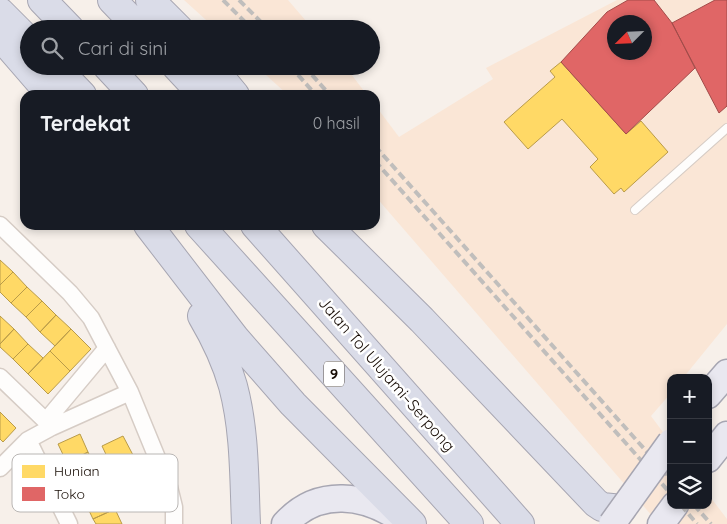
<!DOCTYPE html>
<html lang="id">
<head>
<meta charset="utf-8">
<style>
  :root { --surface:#171b24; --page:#242831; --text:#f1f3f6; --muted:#9ea1a6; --line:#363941 }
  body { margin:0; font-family:Quicksand,sans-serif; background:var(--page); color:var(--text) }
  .controls { position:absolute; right:15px; bottom:15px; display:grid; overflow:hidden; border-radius:10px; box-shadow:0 2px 8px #0003 }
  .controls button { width:45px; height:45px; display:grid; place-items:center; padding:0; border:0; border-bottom:1px solid var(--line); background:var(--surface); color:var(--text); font:25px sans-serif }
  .compass { position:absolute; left:607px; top:15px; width:45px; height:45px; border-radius:50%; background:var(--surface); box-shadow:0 2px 8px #0003; rotate:246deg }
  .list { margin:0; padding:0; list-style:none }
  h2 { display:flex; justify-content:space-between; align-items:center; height:65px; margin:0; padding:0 20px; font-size:21px }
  h2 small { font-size:16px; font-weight:400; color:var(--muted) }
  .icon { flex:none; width:28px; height:28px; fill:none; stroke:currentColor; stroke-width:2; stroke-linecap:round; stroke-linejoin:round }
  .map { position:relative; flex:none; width:727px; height:524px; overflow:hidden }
  .search { position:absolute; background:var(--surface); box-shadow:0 2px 8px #0003; left:20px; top:20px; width:360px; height:55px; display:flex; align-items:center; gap:12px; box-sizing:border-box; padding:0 18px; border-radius:28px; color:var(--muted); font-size:19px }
  .panel { position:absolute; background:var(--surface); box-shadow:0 2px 8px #0003; left:20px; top:90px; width:360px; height:140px; border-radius:15px }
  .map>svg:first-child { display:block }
  .built { fill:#fae6d6; fill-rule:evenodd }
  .homes { fill:#ffd966; stroke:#b99b49 }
  .shops { fill:#e06666; stroke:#a34b49; fill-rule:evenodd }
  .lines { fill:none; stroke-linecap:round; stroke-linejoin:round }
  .lane-casing { stroke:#d6ccc5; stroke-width:10 }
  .street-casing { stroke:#d6ccc5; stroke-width:19 }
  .primary-casing { stroke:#a7a6b2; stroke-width:29 }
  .highway-casing { stroke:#a7a6b2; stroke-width:30 }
  .lane { stroke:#fefdfc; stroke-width:8 }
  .street { stroke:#fefdfc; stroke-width:16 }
  .primary { stroke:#e9e8f0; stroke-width:26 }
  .highway { stroke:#dadce8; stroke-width:28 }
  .rail { stroke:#c0bebc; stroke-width:4; stroke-dasharray:8 4; stroke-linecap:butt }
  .primary-bridge-casing { stroke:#a7a6b2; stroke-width:29; stroke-linecap:butt }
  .primary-bridge { stroke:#e9e8f0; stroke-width:26 }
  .labels { text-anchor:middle; stroke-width:5; stroke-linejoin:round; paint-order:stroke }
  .shield { fill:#fff; stroke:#5c544f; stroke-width:1 }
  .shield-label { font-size:15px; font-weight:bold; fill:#160b04 }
  .street-label { font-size:16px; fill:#160b04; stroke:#fff }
  .key { fill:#fff; stroke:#b9b6b4; stroke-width:1 }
  .key-label { font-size:14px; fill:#160b04 }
</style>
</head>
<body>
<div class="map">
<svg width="727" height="524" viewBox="0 0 727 524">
  <rect width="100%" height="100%" fill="#f7f0ea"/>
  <!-- built -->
  <path class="built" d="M184,0H288L313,29H216Z
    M617,0H727V324L683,378H671V393L651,416L671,443V505H708V494L727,519V524H659L375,196V105L399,137L493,79L486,68ZM614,22H644V52H614Z
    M256,66H345L367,95H288Z"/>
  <!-- homes -->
  <path class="homes" d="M561,62L626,134L641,121L668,152L624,192L621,188L614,194L590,167L598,159L562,119L528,149L504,122L555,77L550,71Z
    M0,260L13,272L0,285Z
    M13,272L27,287L11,303L0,292V285Z
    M27,287L42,301L26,317L11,303Z
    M42,301L56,315L40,332L26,317Z
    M56,315L71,329L55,346L40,332Z
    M0,316L14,329L0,344Z
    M14,329L28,344L13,359L0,347V344Z
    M71,329L91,349L70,371L50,351Z
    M28,344L43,358L28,374L13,359Z
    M50,351L70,371L48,394L28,374Z
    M0,412L16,428L3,442L0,439Z
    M80,434L88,452L67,463L58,444Z
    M123,436L133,455L111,465L102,446Z
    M88,452L97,471L75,481L67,463Z
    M106,490L115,509L93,519L84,500Z
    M115,509L122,524H96L93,519Z"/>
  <!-- shops -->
  <path class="shops" d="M628,0H654L672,23L695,68L626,134L561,62L607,12ZM614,22H644V52H614Z
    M715,0H727V106L719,113L672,23Z"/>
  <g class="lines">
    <defs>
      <path id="lane" d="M635,210L727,128"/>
      <path id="street" d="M0,225L70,293L91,318L130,392L169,487L174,507V524
        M0,377L52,427
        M46,421L107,348
        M28,440L69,524
        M0,468L28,440L52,427L130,392"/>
      <path id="primary" d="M708,395L727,373
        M708,459L727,435
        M285,524C318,487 366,494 403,521
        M661,524L675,505"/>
      <path id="highway" d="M42,0L70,29
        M112,0L140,29
        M150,0L179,29
        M0,12L29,41
        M0,36L51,95
        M54,66L82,95
        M107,66L134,95
        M176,66L203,95
        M211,66L235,95
        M148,225L235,338L293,404L412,524
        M199,225L469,524
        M255,225L520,524
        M326,225L422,320L596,503L602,507L622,509
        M202,316C215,338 226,361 233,386C245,431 244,478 246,524"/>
    </defs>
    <!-- lane casing -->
    <use href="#lane" class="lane-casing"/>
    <!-- street casing -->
    <use href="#street" class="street-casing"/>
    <!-- primary casing -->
    <use href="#primary" class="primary-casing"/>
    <!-- highway casing -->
    <use href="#highway" class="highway-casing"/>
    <!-- lane -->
    <use href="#lane" class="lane"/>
    <!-- street -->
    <use href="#street" class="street"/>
    <!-- primary -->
    <use href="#primary" class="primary"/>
    <!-- highway -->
    <use href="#highway" class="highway"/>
    <!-- rail -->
    <path class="rail" d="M223,0L252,29
      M239,0L268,29
      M290,66L316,95
      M304,66L330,95
      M375,146L671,479
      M375,161L671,494
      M681,505L697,524
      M694,505L711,524"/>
    <defs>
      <path id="primary-bridge" d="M612,524L671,442"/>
    </defs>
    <!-- primary-bridge casing -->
    <use href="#primary-bridge" class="primary-bridge-casing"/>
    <!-- primary-bridge -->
    <use href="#primary-bridge" class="primary-bridge"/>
  </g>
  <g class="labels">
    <!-- shield labels -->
    <rect class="shield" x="324" y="361.5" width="20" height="25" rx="4"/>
    <g class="shield-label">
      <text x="334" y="379">9</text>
    </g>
    <!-- street labels -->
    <g class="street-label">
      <text transform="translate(387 374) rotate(49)" y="6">Jalan Tol Ulujami–Serpong</text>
    </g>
  </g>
  <!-- legend -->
  <rect x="12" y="454" width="166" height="58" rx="8" class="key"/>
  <rect x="22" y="465" width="23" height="13" fill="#ffd966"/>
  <rect x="22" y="487" width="23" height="14" fill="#e06666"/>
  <g class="key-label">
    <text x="54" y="476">Hunian</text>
    <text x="54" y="499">Toko</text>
  </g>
</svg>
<div class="controls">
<button>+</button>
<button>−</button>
<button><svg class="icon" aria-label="layers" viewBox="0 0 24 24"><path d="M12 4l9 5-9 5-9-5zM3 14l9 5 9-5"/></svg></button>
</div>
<svg class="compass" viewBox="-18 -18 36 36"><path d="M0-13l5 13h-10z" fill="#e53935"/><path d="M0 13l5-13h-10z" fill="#9ea1a6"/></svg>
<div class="search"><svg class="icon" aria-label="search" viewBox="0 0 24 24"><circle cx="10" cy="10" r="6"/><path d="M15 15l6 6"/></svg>Cari di sini</div>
<section class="panel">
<h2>Terdekat<small>0 hasil</small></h2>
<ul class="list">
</ul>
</section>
</div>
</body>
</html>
